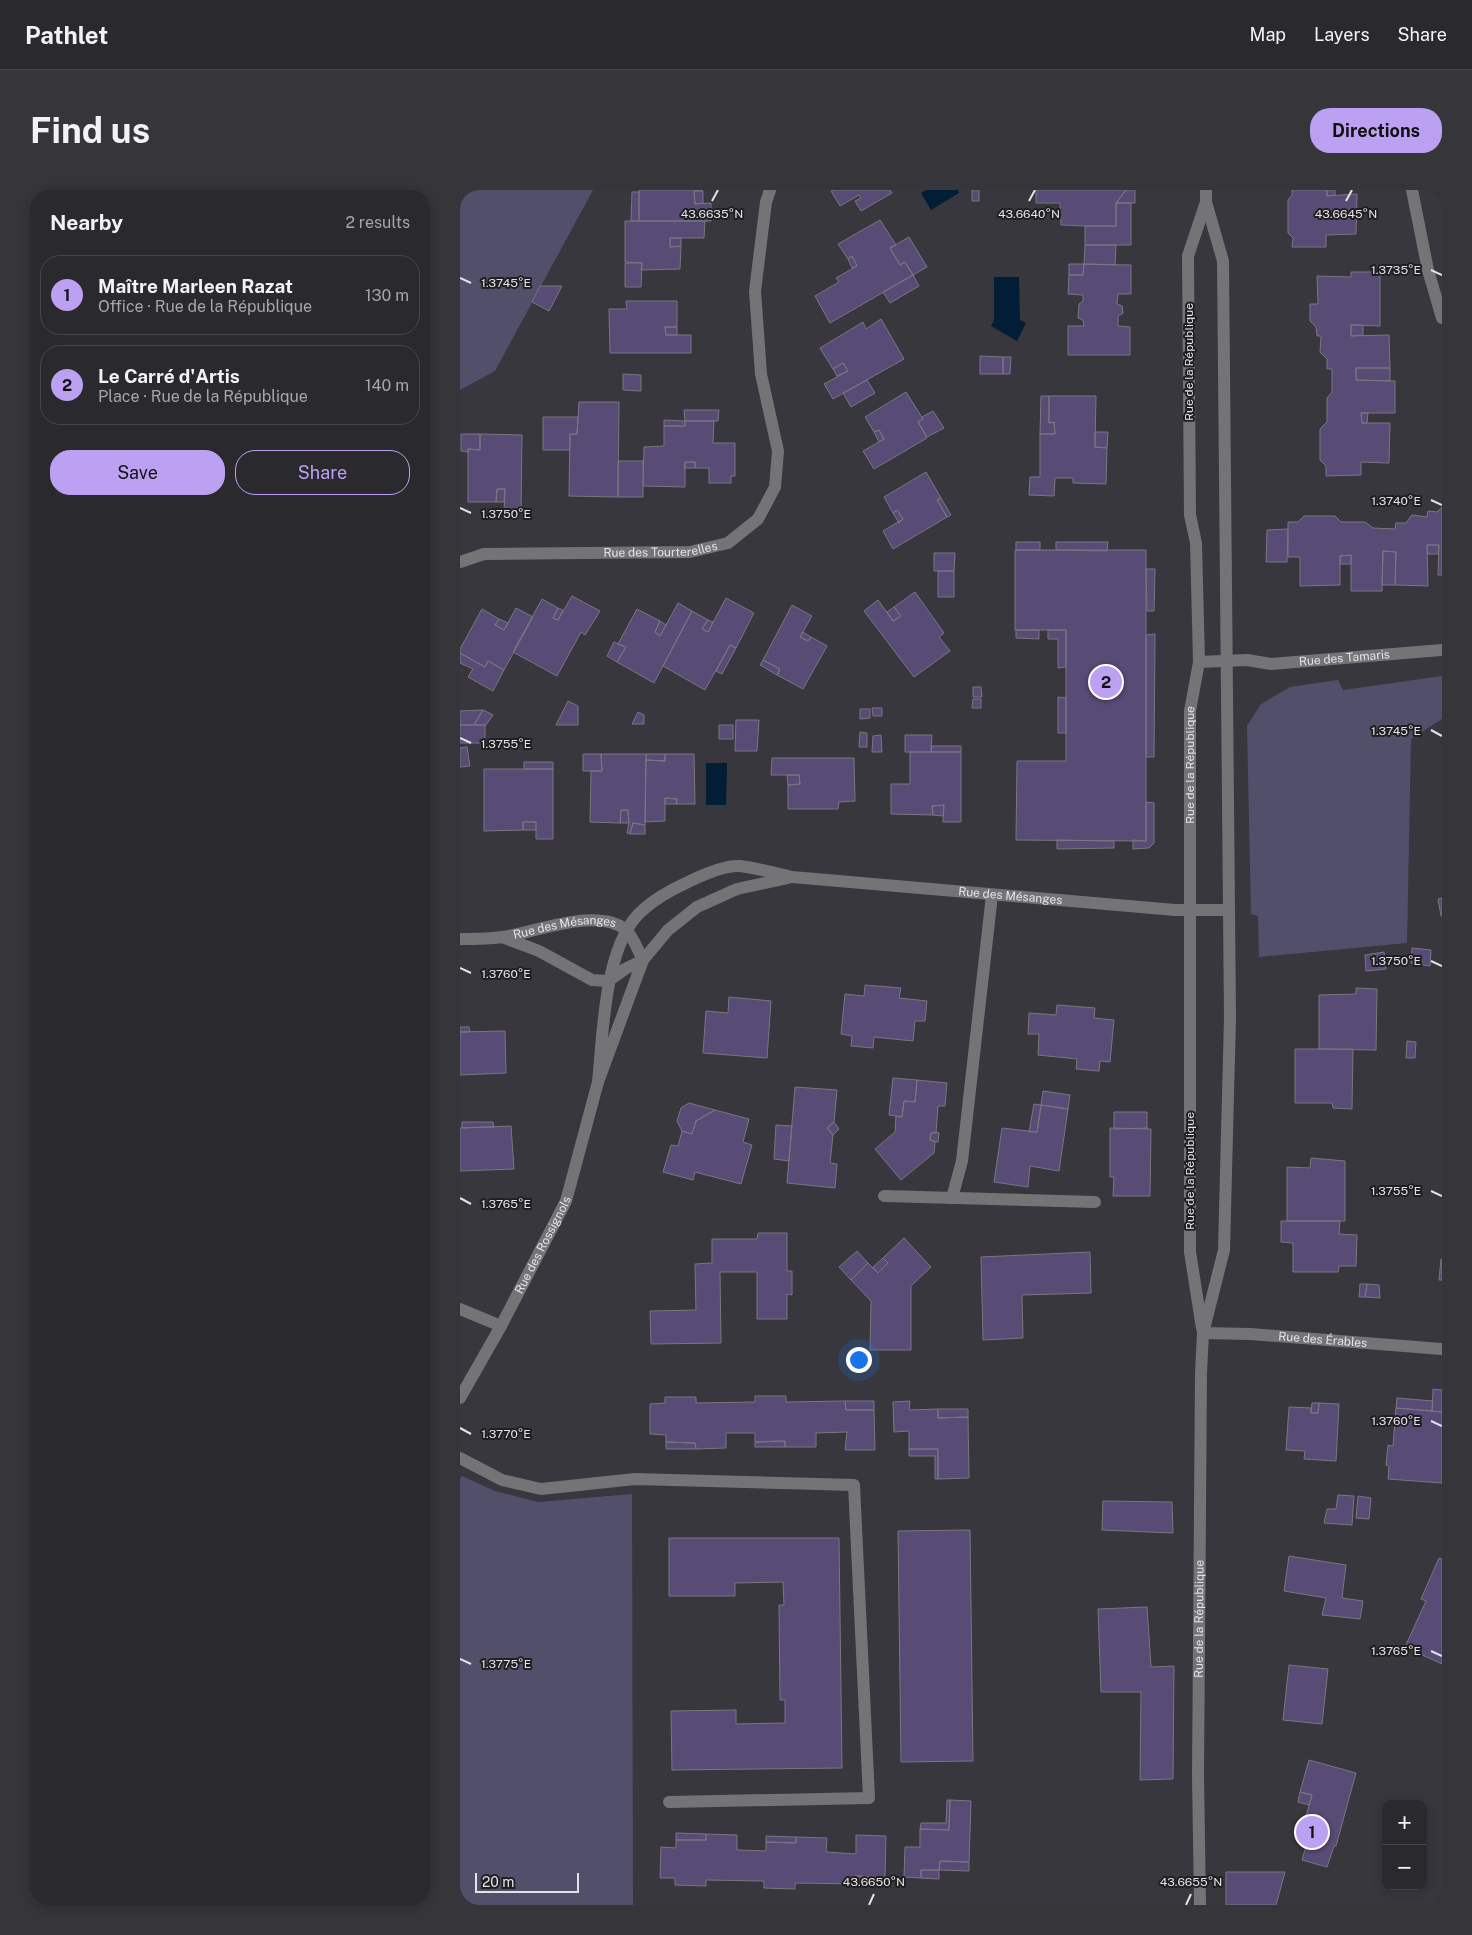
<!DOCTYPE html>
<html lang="en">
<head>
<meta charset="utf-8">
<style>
  :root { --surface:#2a292e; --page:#36353a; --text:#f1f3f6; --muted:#a5a6aa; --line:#46454a; --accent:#bca0f2 }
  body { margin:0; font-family:"Public Sans",sans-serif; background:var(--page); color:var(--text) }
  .controls { position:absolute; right:15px; bottom:15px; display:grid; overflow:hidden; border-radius:10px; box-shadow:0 2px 12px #0003 }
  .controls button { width:45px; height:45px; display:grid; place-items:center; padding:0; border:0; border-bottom:1px solid var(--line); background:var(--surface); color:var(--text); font:25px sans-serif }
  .scale { position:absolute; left:15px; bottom:12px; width:104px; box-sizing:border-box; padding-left:5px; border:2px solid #e3e3e7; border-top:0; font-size:14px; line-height:18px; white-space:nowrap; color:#e3e3e7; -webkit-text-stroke:4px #1f1f22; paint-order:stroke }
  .you { position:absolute; left:398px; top:1169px; width:18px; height:18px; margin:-12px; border:4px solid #fff; border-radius:50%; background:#1a73e8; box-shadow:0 0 0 8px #1a73e833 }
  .badge { display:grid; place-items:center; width:32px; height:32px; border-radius:50%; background:var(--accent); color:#111; font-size:16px; font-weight:700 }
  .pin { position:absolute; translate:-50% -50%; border:2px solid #fff; box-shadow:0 1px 5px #0006 }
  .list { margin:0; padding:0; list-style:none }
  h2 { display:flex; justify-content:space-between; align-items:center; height:65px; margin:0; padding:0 20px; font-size:21px }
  h2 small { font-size:16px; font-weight:400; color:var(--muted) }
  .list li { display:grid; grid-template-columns:32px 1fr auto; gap:15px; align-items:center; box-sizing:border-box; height:80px; margin:0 10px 10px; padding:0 10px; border:1px solid var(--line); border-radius:20px }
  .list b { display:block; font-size:19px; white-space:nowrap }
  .list p { margin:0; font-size:16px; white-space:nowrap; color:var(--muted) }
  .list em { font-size:16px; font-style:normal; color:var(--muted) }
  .actions { display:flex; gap:10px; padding:15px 20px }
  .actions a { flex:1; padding:11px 0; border:1px solid var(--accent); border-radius:20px; text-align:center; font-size:18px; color:var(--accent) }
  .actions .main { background:var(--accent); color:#111 }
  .map { position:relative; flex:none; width:982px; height:1715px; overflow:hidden; border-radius:20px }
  header { display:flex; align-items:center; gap:30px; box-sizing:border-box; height:70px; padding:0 25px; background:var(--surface); border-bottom:1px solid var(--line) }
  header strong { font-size:24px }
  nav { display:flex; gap:28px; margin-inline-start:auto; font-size:18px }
  .intro { display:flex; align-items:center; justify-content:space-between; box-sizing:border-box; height:120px; padding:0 30px }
  h1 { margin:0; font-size:35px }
  .button { padding:12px 22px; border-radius:20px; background:var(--accent); color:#111; font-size:18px; font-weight:700 }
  main { display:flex; gap:30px; padding:0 30px }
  aside { flex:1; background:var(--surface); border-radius:20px; box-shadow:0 2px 12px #0003 }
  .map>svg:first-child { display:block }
  .green { fill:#524f6a }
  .water { fill:#011e36 }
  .building { fill:#584b76; stroke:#79777e }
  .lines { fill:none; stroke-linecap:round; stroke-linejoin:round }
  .minor { stroke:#747376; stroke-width:12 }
  .ticks { fill:none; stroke:#e3e3e7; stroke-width:2 }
  .labels { text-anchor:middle; stroke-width:4; stroke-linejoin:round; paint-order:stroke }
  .street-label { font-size:12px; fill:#e3e3e7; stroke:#1f1f22 }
  .ticks-label { font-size:12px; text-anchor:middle; fill:#e3e3e7; stroke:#1f1f22; stroke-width:4; stroke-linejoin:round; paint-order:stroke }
</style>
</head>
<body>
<header>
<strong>Pathlet</strong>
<nav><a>Map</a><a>Layers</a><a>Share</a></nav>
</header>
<div class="intro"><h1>Find us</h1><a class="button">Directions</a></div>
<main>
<aside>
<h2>Nearby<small>2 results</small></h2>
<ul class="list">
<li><span class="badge">1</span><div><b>Maître Marleen Razat</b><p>Office · Rue de la République</p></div><em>130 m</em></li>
<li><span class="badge">2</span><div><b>Le Carré d'Artis</b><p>Place · Rue de la République</p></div><em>140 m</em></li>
</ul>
<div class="actions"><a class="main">Save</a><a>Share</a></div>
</aside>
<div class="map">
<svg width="982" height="1715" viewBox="0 0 982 1715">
  <rect width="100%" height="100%" fill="#38373e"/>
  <!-- green -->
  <path class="green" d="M0,0H133L35,181L0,200Z
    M982,486V529L951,549L947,753L799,767L798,726L791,724L787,536L801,514L830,497L878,490L883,500Z
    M2,1286L35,1301L78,1312L172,1304L173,1715H0V1289Z"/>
  <!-- water -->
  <path class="water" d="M466,0H498L499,3L471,20L461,3Z
    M534,87H559L560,130L566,133L557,151L531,136L534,130Z
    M246,573H267L266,615H246Z"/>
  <!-- building -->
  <path class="building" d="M179,0H243L234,1L235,14L251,13V31H179Z
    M374,0H430L432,3L401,21L395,11L401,8L399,5L380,16L371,1Z
    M512,0H519V11H512Z
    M576,0H666L656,13V36H625L601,35L600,13H576Z
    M666,0H675V13H656Z
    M832,0H867V6L897,4L896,44L866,45V57H832L833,48L828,43V10L832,5Z
    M867,0H875V5L867,6Z
    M234,1H243V13L235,14Z
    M172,2H179V31H171Z
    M656,13H671V55H625V36H656Z
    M420,30L436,55L430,58L440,75L445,72L453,85L370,133L355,106L379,92L376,88L397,76L392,66L388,69L378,54Z
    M165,31H245L244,48H210V57L221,56L220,79L181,80L182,73L165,72Z
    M449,47L467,77L453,85L445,72L440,75L430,58Z
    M210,48H221V56L210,57Z
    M625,55H656L655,75L624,74Z
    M392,66L397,76L392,78L388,69Z
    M165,73H182L181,97H165Z
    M609,74H624L623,85H609Z
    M624,74L671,75V104H658L657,114L662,116L663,123L658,126V136L670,137V165H608V136H624L623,130L618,128L619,114L623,111V105L608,104L609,85H623Z
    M891,82H920V136L891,135V146L929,145L930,178H896V190L935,191V223H901L902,233H930L929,273L901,272V285L866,286V276L860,270V239L867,232V208L872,202V179H867V169L860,162L861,146H857L856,137L850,131V114H858L857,86L891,87Z
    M453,85L459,96L430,113L423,102Z
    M80,96H102L89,121L72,112Z
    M166,111H217V137H205L206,145H231V163H150L149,119H167Z
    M421,129L444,169L373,209L364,194L388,181L383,173L373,179L360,158L403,132L406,139Z
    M891,135H903V145L891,146Z
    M205,137H217V145H206Z
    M520,166L543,167V184H520Z
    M543,167H551L550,184H543Z
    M383,173L388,181L377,186L373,179Z
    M896,178H930V191L896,190Z
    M163,184L181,185V201L163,200Z
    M407,190L415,203L391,217L383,203Z
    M446,202L463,229L458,232L467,248L414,279L403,261L424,249L419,240L414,242L405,227Z
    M581,206H589V233L594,232L595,244H580Z
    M589,206H636L635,257L647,258L646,294L613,293V288H595L594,306L569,305L570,287H580V244H595L594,232L589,233Z
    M119,212H159L158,307L109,306L110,244H117Z
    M224,220H259L258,231H225Z
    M473,221L484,238L467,247L458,232L463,229L462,227Z
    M901,223H908L907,233H902Z
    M83,227H118L117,244H110V260H83Z
    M204,230L225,231V236H204Z
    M225,231H254L253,253H275V286H271V293H249V278H235V272H225V297L183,296L184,257L204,256V236H225Z
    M419,240L424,249L419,252L414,242Z
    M635,242H648L647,258L635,257Z
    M1,244H20V260L8,259V262L1,261Z
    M20,244L62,245L61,323H44L45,299H37L36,312H8V259L20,260Z
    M158,271H183V307H158Z
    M225,272H235V278H224Z
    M466,282L481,308L477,310L487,327L433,359L423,341L443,329L437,320L433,323L424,307Z
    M37,299H45L44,312H36Z
    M481,308L491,325L487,327L477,310Z
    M982,317V385H978L979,355H967L968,396L935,395L936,362L923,361L922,401H891V365L880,366V395L840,396V367H828V332H838L844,326H875L881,332H905L913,338L935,339L936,333H946L952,325L967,327L968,321L977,322Z
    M437,320L443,329L439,333L433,323Z
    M828,339L827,372H806L807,340Z
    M556,352H580V360H556Z
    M596,352H648L647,361L596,360Z
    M967,355H979L978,364H968Z
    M555,360H686V651L556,650L557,571H606V440H555Z
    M923,361L936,362L935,395H922Z
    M474,363H495L494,381H474Z
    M891,365V374H880V366Z
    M686,379H695L694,421H687Z
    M478,381H494V407H478Z
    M455,402L484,443L479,447L490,461L454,487L404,421L418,410L433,431L441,426L434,417Z
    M112,406L140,421L125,445L121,442L97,486L53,462L82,409L98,418L93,428L98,430Z
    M266,408L294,423L276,458L270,455L245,500L203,476L232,421L248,430L242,439L248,442Z
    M218,413L232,421L194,493L157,472L166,457L158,454L177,419L200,431L195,442L200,446Z
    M332,415L352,426L340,447L348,451L351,447L367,456L343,499L317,485L320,479L303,470Z
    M434,417L441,426L433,431L427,422Z
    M56,418L73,427L44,480L28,471L25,477L0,463V459L22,419L39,429L35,435L44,440Z
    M98,418L103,420L98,430L93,428Z
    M39,429L48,433L44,440L35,435Z
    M248,430L253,432L248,442L242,439Z
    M200,431L206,435L200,446L195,442Z
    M556,440H579V449L556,448Z
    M588,440H606V477L598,478V449H588Z
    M343,442L351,447L348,451L340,447Z
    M695,444L694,567H686V445Z
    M154,452L166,457L157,472L147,466Z
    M270,455L276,458L262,484L256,481Z
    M0,463L25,477L28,471L44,480L33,501L8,487L13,479L0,473Z
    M303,470L320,479L317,485L300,475Z
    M513,497H521L522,507H513Z
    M598,507L606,508V543H598Z
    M513,509H521V518H512Z
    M108,511L118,516V535H96Z
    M412,518H422V526H413Z
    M400,519H410V528L400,529Z
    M23,520L14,535H0V521Z
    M23,520L33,525L26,535H14Z
    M178,522L184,525V534H172Z
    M276,530H299L297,561H275Z
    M0,535H25V553H0Z
    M259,535H273V549H259Z
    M400,542L407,543V557H399Z
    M421,545L422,562H412L413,546Z
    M445,545H472L471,562H445Z
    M472,556H501V562H471Z
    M7,557L10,576L0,577V558Z
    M450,562H501V632H483L484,615L472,616L473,625L431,624V594H450Z
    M123,564H141L142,581H123Z
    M141,564H186L185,635L173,633L170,644L167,643L169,633L168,620H161L160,633L130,632L131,581H142Z
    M186,564H205V571L186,570Z
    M205,564H234L235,614H216L217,609L205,608V631L185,632L186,570L205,571Z
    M312,568H394L395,611L379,612L378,619H328V595L340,594L339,585H311Z
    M64,572H93V579H64Z
    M24,579H93V649H76V632H63V640L24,641Z
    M327,585H339L340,594L328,595Z
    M205,608L217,609L216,614H205Z
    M686,612L694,613V653L689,658L673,659V650L686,651Z
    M484,615L483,626L473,625L472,616Z
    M161,620H168L169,633H160Z
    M63,632H76V640H63Z
    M173,633L185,635V644H170Z
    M597,650L654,651V658L597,659Z
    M982,708V726H981L978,709Z
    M952,758L971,760L970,776L951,773Z
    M924,762L926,779L906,781L905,765Z
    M405,795L441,798L439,808L467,811L465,831H455L453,851L414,847L413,858L391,856L392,846L381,844L385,804L404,806Z
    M896,798L917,799L916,860L859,859V805L896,804Z
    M269,807L311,811L307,868L243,863L246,821L268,823Z
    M597,815L635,818L634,828L654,830L650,872L640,871L639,881L616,879L617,869L578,865L579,844H568L569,823L596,825Z
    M0,837H9L10,842H0Z
    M45,841L46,883L0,885V842Z
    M947,851L956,852L955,868H946Z
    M835,859H893L892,919L873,918L872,913H835Z
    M433,888L457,890L455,912L444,911L442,927L429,925Z
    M457,890L487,893L485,916H478L476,943H471L470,950L475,952L474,963L441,990L415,959L435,942L436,926L442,927L444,911L455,912Z
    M335,897L377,900L374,932L367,938L373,945L370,973L377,974L375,998L327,993Z
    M583,901L610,905L608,919L581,915Z
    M229,913L255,920L236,931L232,944L222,941L217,931L221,918Z
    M574,914L581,915L577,942H569Z
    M581,915L608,919L599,981L570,976L568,997L534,992L542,938L577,942Z
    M255,920L289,929L283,952L292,955L281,994L235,982L233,990L203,982L211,955L218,956L222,941L232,944L236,931Z
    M654,922H687V938L654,939Z
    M2,932H33L34,937L2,938Z
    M374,932L379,939L373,945L367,938Z
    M316,935L332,936L329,971L314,969Z
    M51,936L54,979L0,981V938Z
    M650,938L691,939L690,1006H653L654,987H650Z
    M476,942L479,943L478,952L470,950L471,943Z
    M851,968L885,971V1031H827V977L850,978Z
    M821,1031H880L879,1044L897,1045L896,1076H879L878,1082H833V1053L821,1052Z
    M298,1043H327V1081H332V1105L327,1104V1129H297V1082H260L261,1153L191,1154L190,1121L236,1120L235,1074L252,1073V1049H297Z
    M444,1048L471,1077L451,1096V1160H410L411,1111L391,1090L408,1073L418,1083L428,1073L423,1068Z
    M397,1061L408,1073L391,1090L379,1077Z
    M630,1062L631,1103L562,1105L563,1148L523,1150L521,1067Z
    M423,1068L428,1073L418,1083L413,1077Z
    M981,1069L982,1070V1090H979Z
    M900,1094H907L905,1107H899Z
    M907,1094L919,1095L920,1108L905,1107Z
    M973,1199L982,1200V1222L972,1221Z
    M295,1206H326V1212L385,1211L386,1220H414L415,1260H385L387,1242L356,1243V1257H325V1251L295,1252V1243H266V1258L236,1259L235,1253L206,1252V1245L190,1244V1214L205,1213V1207H236V1213L295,1212Z
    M937,1208L973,1211L972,1221L936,1218Z
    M385,1211H414V1220H386Z
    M450,1211L449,1220L478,1219V1228L508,1227L509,1288L478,1289V1259H449V1241L434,1242L433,1212Z
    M852,1213H859L858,1223H851Z
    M859,1213L879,1214L876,1271L844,1269L845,1261L826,1260L829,1217L851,1218V1223H858Z
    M936,1218L982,1222V1293L928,1289L929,1276L926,1275L928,1255L933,1256Z
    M478,1219H508V1227L478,1228Z
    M325,1251V1257H295V1252Z
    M206,1252L235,1253L236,1259H206Z
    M449,1259H478V1289H475V1266H449Z
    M878,1305L894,1306L892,1335L864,1333L867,1319H876Z
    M898,1306L911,1308L909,1329L896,1328Z
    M643,1311L712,1312L713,1343L642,1340Z
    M510,1340L513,1571L441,1572L438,1341Z
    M209,1348H379L382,1578L212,1580L211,1521L276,1520V1534L325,1533V1510H320L319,1415H324L323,1392L275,1393V1406H209Z
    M829,1366L886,1375L882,1408L903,1411L900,1429L862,1425L866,1408L824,1401Z
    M979,1368L982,1369V1474L945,1457L966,1411L961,1409Z
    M687,1417L691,1477L714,1476L713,1589L680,1590L681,1502H641L638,1419Z
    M829,1475L868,1479L862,1534L823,1530Z
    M849,1570L896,1583L876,1656H874L867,1677L842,1670L848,1649L840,1647L852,1605L840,1602Z
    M840,1602L852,1605L849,1615L838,1612Z
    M487,1610H490L489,1640L460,1639L461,1633H486Z
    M490,1610L511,1611L509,1672L480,1671L479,1680H461V1688L444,1687L445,1657H460V1639L489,1640Z
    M216,1643L246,1644V1650H216Z
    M246,1644L277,1645V1660L306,1661V1652L336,1653V1647L367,1648L366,1662L396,1664V1645L426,1646L425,1687L395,1686V1694L335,1693V1699L304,1698V1691L246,1690V1696L215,1695V1688H200L201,1657L216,1658V1650H246Z
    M306,1646L336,1647V1653L306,1652Z
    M480,1671L509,1672V1681L479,1680Z
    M461,1680H479V1689L461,1688Z
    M766,1682H825L816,1715H766Z
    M395,1686L425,1687L424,1695L395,1694Z
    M982,1701V1711L980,1715H976Z"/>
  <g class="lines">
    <!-- minor -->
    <g class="minor">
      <path d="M952,0L968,80L982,128"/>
      <path id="s1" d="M0,372L24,364L230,362L268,353L298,329L315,297L318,261L301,184L295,101L306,12L310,0"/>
      <path id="s2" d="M739,472L787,470L811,474L982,460"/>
      <path d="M42,747L79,761L132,790L148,791L165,779L183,770L208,740L237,717L277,699L328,688"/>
      <path id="s3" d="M0,749C14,749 29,749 42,747C74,743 138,716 166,740C173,746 178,761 183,770"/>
      <path id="s4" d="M138,892C143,844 144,751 184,719C196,708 211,700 226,693C240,686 264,675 280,676C297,678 315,683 332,687L715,720H769"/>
      <path d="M424,1006L635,1012"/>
      <path d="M492,1008L502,971L532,705"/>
      <path d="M0,1119L41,1136"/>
      <path id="s5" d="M742,1138L730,1062V521L739,472L736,353L730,325L728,66L746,12"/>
      <path id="s6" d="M743,1143L790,1144L982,1159"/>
      <path id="s7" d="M0,1208L41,1136L106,1011L138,892L183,770"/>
      <path d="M0,1268L42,1290L81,1299L175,1289L394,1295L409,1608L209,1612"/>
      <path id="s8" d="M740,1715L738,1585L741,1183L743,1143L764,1060L770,828L763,71L746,12V0"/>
    </g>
  </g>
  <!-- ticks -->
  <path class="ticks" d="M252,11L258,0M569,11L575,0M886,11L892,0M971,80L982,85M0,88L11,93M971,310L982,315M0,318L11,323M971,540L982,546M0,548L11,553M971,771L982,776M0,778L11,783M971,1001L982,1006M0,1008L11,1014M971,1231L982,1236M0,1238L11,1244M971,1461L982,1466M0,1469L11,1474M409,1715L414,1704M726,1715L731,1704"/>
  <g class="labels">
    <!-- street labels -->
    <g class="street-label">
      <text transform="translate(729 172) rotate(-90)" y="4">Rue de la République</text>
      <text dy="4" stroke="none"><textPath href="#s1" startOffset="202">Rue des Tourterelles</textPath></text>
      <text dy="4" stroke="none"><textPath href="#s2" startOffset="146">Rue des Tamaris</textPath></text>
      <text dy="4" stroke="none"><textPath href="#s5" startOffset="564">Rue de la République</textPath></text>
      <text dy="4" stroke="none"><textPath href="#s4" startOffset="562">Rue des Mésanges</textPath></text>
      <text dy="4" stroke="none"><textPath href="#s3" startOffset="106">Rue des Mésanges</textPath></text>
      <text transform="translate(730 981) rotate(-90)" y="4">Rue de la République</text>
      <text dy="4" stroke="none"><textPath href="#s7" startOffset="174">Rue des Rossignols</textPath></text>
      <text dy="4" stroke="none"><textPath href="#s6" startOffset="120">Rue des Érables</textPath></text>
      <text dy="4" stroke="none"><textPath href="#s8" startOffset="286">Rue de la République</textPath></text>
    </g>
  </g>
  <g class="ticks-label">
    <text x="252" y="28">43.6635°N</text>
    <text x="569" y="28">43.6640°N</text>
    <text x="886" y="28">43.6645°N</text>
    <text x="936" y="84">1.3735°E</text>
    <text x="46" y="97">1.3745°E</text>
    <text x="936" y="315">1.3740°E</text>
    <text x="46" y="328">1.3750°E</text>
    <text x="936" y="545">1.3745°E</text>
    <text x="46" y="558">1.3755°E</text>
    <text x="936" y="775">1.3750°E</text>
    <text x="46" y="788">1.3760°E</text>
    <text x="936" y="1005">1.3755°E</text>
    <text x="46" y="1018">1.3765°E</text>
    <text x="936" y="1235">1.3760°E</text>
    <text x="46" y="1248">1.3770°E</text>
    <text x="936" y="1465">1.3765°E</text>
    <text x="46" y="1478">1.3775°E</text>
    <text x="414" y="1696">43.6650°N</text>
    <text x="731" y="1696">43.6655°N</text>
  </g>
</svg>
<div class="controls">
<button>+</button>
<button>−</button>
</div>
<div class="scale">20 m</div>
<div class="you"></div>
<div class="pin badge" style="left:852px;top:1642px">1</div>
<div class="pin badge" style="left:646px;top:492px">2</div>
</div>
</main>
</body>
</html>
